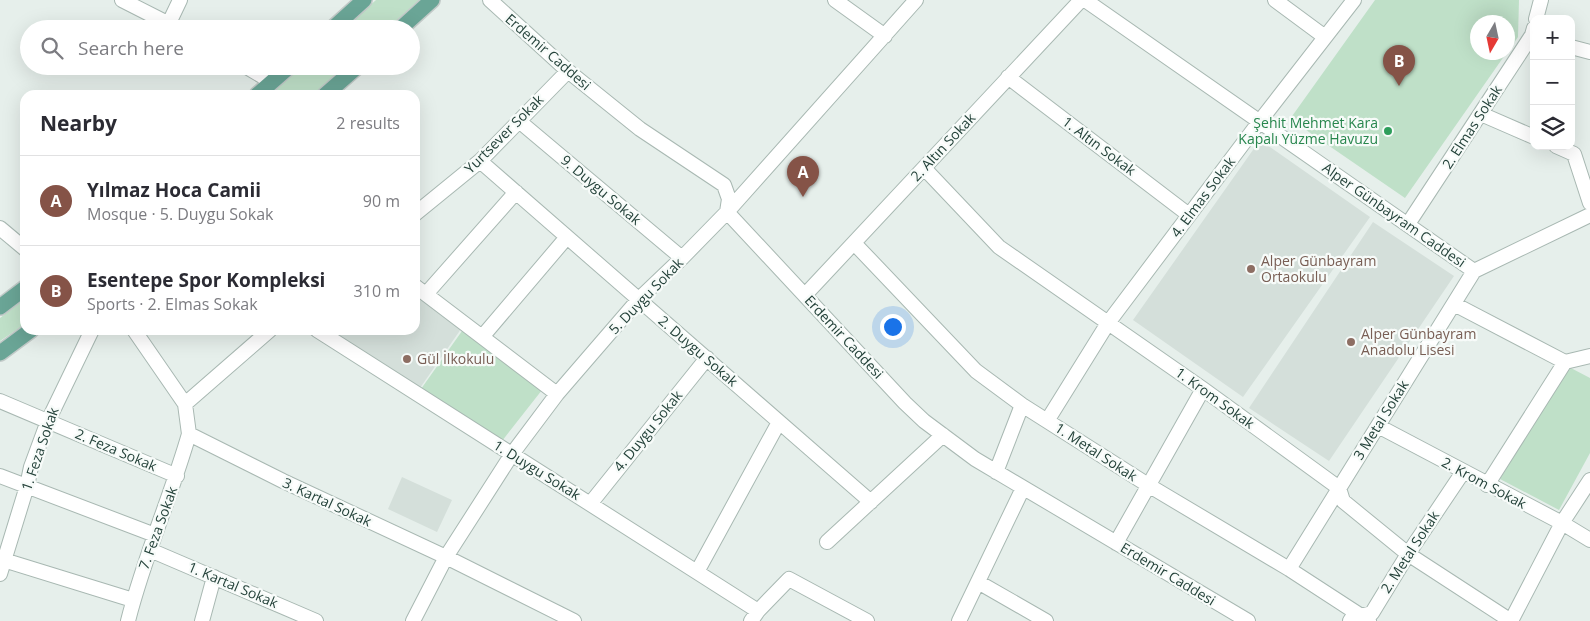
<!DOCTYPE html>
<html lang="en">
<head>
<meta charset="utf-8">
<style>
  :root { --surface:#fff; --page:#f7f7f7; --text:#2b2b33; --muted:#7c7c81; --line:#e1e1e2; --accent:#855347 }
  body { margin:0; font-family:"Open Sans",sans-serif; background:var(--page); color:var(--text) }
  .controls { position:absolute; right:15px; top:15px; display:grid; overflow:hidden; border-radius:10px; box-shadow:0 5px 20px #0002 }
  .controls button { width:45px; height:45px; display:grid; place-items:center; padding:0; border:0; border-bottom:1px solid var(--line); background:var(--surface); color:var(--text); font:25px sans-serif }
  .compass { position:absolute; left:1470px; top:15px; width:45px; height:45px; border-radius:50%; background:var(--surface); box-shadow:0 5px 20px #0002; rotate:189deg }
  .you { position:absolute; left:892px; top:326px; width:18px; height:18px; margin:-12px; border:4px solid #fff; border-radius:50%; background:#1a73e8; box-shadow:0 0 0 8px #1a73e833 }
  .badge { display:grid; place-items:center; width:32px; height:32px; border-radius:50%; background:var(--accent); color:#fff; font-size:16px; font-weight:700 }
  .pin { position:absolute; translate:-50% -41px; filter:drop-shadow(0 1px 2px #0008) }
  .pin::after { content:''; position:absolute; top:26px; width:18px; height:15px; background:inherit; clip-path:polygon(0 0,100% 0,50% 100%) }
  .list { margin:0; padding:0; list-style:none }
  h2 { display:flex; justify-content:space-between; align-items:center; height:65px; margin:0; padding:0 20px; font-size:21px }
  h2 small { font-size:16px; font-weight:400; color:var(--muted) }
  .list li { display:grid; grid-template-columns:32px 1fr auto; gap:15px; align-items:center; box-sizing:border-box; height:90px; padding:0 20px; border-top:1px solid var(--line) }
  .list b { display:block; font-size:19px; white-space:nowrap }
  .list p { margin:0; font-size:16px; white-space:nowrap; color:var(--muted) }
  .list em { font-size:16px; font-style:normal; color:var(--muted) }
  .icon { flex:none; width:28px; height:28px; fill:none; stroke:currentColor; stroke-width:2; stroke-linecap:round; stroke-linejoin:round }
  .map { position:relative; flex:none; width:1590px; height:621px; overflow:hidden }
  .search { position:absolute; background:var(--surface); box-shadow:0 5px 20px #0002; left:20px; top:20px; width:400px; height:55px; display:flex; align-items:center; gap:12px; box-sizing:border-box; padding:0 18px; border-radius:28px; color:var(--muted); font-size:19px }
  .panel { position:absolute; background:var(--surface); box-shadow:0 5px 20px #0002; left:20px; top:90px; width:400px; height:245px; border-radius:15px }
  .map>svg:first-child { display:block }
  .built { fill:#d4dfda }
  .green { fill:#bfe0c8 }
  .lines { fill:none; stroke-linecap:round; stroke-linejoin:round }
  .minor-casing { stroke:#a8b8b2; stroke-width:16 }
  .major-casing { stroke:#c2cac8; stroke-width:18 }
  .minor { stroke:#fff; stroke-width:14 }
  .major { stroke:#6aa596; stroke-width:15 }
  .leisure-dot { fill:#2e9e5b; stroke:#f7fbf9; stroke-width:2 }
  .education-dot { fill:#8d6e63; stroke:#f7fbf9; stroke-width:2 }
  .labels { text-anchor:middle; stroke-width:4.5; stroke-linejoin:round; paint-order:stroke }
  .street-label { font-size:14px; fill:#24423a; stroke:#f7fbf9 }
  .leisure-label { font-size:14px; fill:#27864d; stroke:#f7fbf9; text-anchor:end }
  .education-label { font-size:14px; fill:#785e54; stroke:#f7fbf9; text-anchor:start }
</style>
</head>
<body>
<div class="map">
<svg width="1590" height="621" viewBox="0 0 1590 621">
  <rect width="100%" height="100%" fill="#e6efeb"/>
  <!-- built -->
  <path class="built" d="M1260,140L1370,217L1243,397L1133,320Z
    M1373,222L1454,276L1329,461L1249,408Z
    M415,295L461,329L420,388L329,330H415Z
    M402,477L452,500L437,532L388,509Z"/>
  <!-- green -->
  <path class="green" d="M376,0H419L387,29H344Z
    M1375,0H1519L1518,37L1508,52V22H1478V52H1507L1405,198L1290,119Z
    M302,66H347L314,95H270Z
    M25,299V324L0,341V318Z
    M462,331L542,390L502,441L421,389Z
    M1569,367L1590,378V453L1559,510L1500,479Z"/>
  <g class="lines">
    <defs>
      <path id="minor" d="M122,0L179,29
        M490,0L568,71L640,129L724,185L729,199L727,212L905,403L924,421L975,459L1248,621
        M835,0L885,36
        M1085,0L1474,271L1590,215
        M1275,0L1325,37
        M1536,19L1541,0
        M169,23L180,0
        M1571,47L1590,52
        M245,66L272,82
        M1008,77L1189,215
        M1481,114L1534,137
        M519,121L682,258
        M1556,146L1574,154L1590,203
        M480,161L871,502
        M924,168L999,247L1203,389L1339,488L1343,501L1408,554L1511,621
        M415,214L480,161L568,71
        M1408,224L1532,35L1534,28
        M0,228L25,249
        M854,243L976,371L1022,405L1148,485L1289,569L1369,621
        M415,286L557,394
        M426,294L516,192
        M805,295L1081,0
        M1454,304L1565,362L1590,356
        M134,330L185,404L189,434L283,481L446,557L574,621
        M317,330L758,611
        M482,337L567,237
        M0,401L177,476
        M185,404L270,330
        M1047,421L1108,323L1260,121L1354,0
        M1378,426L1562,523L1590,540
        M996,472L1022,405
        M0,476L155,535
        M1487,485L1565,362
        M590,504L707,358
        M827,542L943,435
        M1116,543L1203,389
        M150,550L316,621
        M0,559L133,600
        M1289,569L1474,271
        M697,572L779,422
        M0,574L27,486L31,467L48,421L92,330
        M978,582L1046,621
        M128,621C144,557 171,497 189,434
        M202,621L214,577
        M413,621L446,557L512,454L557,394L639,299L682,258L727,212L916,0
        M751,621L758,611L789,579L867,621
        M959,621L1023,488
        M1350,621L1352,618L1372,613L1408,554L1463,472
        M1511,621L1562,523L1590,480"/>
      <path id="major" d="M332,29L364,0
        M400,29L432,0
        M257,95L290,66
        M325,95L358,66
        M0,307L25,288
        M0,353L31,330"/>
    </defs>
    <!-- minor casing -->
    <use href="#minor" class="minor-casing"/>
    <!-- major casing -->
    <use href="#major" class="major-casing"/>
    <!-- minor -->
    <use href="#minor" class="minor"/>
    <!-- major -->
    <use href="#major" class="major"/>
  </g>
  <!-- markers -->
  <circle class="leisure-dot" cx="1388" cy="131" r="5"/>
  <g class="education-dot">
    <circle cx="1251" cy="269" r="5"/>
    <circle cx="1351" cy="342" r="5"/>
    <circle cx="407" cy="359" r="5"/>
  </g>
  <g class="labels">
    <!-- street labels -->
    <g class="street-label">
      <text transform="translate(548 52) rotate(41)" y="5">Erdemir Caddesi</text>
      <text transform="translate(1472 127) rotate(-57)" y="5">2. Elmas Sokak</text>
      <text transform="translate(504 134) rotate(-45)" y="5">Yurtsever Sokak</text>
      <text transform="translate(1099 146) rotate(37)" y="5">1. Altın Sokak</text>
      <text transform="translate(943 147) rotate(-47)" y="5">2. Altın Sokak</text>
      <text transform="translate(601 190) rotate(40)" y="5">9. Duygu Sokak</text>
      <text transform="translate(1203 197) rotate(-53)" y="5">4. Elmas Sokak</text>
      <text transform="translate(1394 215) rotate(35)" y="5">Alper Günbayram Caddesi</text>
      <text transform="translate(646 296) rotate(-46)" y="5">5. Duygu Sokak</text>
      <text transform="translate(844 337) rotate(47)" y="5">Erdemir Caddesi</text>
      <text transform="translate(698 351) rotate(41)" y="5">2. Duygu Sokak</text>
      <text transform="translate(1215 398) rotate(36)" y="5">1. Krom Sokak</text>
      <text transform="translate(1381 420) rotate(-58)" y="5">3 Metal Sokak</text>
      <text transform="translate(648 431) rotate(-51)" y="5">4. Duygu Sokak</text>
      <text transform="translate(40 449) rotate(-71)" y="5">1. Feza Sokak</text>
      <text transform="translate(116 450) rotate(23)" y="5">2. Feza Sokak</text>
      <text transform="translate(1096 452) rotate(33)" y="5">1. Metal Sokak</text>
      <text transform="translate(537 470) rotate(32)" y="5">1. Duygu Sokak</text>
      <text transform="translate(1484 483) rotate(28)" y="5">2. Krom Sokak</text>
      <text transform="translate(327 502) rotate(25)" y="5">3. Kartal Sokak</text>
      <text transform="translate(158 528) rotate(-70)" y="5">7. Feza Sokak</text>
      <text transform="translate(1410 552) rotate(-57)" y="5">2. Metal Sokak</text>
      <text transform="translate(1168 574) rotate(31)" y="5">Erdemir Caddesi</text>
      <text transform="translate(233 585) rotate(23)" y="5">1. Kartal Sokak</text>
    </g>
    <!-- leisure labels -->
    <g class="leisure-label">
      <text x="1378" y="128">Şehit Mehmet Kara<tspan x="1378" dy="16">Kapalı Yüzme Havuzu</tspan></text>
    </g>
    <!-- education labels -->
    <g class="education-label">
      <text x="1261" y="266">Alper Günbayram<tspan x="1261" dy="16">Ortaokulu</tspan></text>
      <text x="1361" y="339">Alper Günbayram<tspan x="1361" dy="16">Anadolu Lisesi</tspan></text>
      <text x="417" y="364">Gül İlkokulu</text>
    </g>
  </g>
</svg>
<div class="controls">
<button>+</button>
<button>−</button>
<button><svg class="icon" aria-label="layers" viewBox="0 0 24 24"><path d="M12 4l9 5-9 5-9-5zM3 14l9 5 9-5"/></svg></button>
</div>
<svg class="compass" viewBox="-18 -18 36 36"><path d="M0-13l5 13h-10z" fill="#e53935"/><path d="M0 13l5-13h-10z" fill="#7c7c81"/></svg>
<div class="you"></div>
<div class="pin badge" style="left:803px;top:197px">A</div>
<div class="pin badge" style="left:1399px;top:86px">B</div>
<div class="search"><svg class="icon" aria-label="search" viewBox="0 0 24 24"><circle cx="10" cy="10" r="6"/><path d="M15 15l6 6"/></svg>Search here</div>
<section class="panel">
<h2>Nearby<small>2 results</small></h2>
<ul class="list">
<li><span class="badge">A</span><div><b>Yılmaz Hoca Camii</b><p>Mosque · 5. Duygu Sokak</p></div><em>90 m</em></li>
<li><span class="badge">B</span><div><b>Esentepe Spor Kompleksi</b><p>Sports · 2. Elmas Sokak</p></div><em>310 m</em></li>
</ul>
</section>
</div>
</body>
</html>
